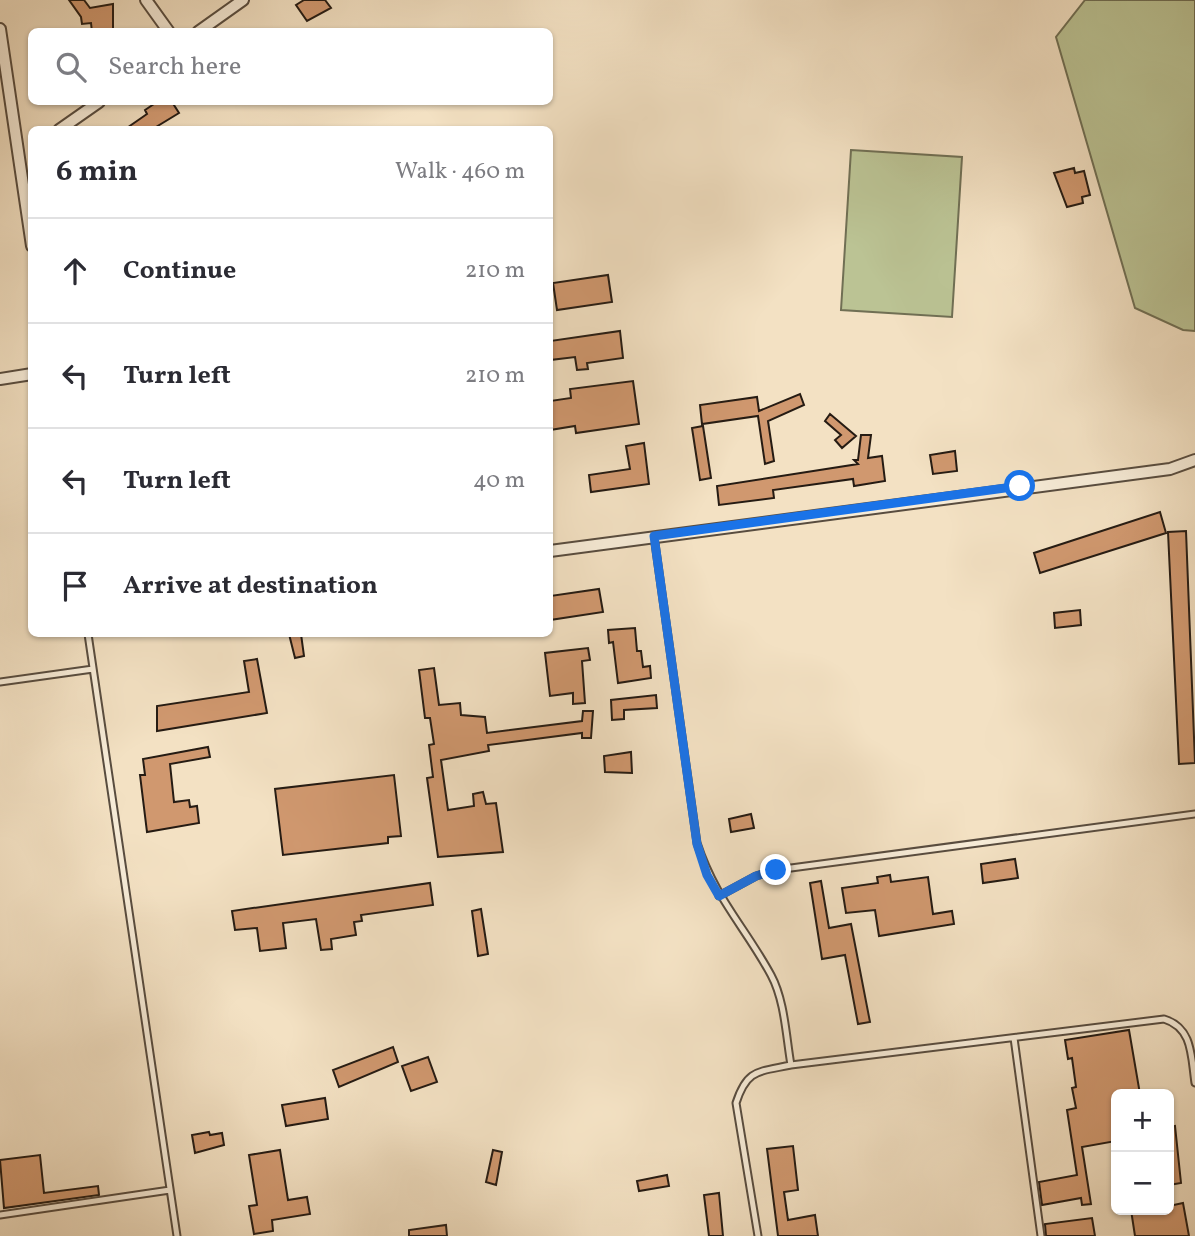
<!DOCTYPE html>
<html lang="en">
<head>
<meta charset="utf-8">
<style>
  :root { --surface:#fff; --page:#f2f2f3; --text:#2b2b33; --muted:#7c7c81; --line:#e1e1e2 }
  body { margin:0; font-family:Vollkorn,serif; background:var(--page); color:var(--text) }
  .controls { position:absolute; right:21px; bottom:21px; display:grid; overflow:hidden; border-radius:10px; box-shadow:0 2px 5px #0004 }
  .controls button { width:63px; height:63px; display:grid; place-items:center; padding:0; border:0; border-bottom:2px solid var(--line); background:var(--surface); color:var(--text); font:35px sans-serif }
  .stop { position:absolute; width:21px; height:21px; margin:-16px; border:5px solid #1a73e8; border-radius:50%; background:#fff }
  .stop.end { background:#1a73e8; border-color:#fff; box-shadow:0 2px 7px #0008 }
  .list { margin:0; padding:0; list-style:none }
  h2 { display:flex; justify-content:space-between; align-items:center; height:91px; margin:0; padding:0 28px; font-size:30px }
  h2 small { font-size:23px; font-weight:400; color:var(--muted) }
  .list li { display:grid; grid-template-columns:46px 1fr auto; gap:21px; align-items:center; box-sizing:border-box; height:105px; padding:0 28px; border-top:2px solid var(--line) }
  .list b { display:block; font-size:26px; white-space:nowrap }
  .list em { font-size:23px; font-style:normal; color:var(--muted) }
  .icon { flex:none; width:38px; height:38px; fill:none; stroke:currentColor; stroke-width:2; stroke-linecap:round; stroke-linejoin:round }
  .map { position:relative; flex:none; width:1195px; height:1236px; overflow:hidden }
  .search { position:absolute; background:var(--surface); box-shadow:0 2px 5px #0004; left:28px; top:28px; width:525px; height:77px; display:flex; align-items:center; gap:18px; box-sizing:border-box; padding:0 24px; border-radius:10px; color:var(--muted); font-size:26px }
  .panel { position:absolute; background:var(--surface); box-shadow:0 2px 5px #0004; left:28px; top:126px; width:525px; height:511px; border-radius:10px }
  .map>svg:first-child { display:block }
  .green { fill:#bbc394; stroke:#706f54; stroke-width:2 }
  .building { fill:#d0986f; stroke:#251b13; stroke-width:2 }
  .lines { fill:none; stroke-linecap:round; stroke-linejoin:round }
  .service-casing { stroke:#584c3f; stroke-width:9 }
  .minor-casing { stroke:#584c3f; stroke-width:14 }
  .service { stroke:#f7ecd8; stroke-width:5 }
  .minor { stroke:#f7ecd8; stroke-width:10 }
  .route { stroke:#1a73e8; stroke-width:9 }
</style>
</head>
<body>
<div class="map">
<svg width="1195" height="1236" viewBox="0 0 1195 1236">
  <rect width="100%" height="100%" fill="#f3e1c3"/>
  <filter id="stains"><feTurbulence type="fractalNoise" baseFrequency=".00286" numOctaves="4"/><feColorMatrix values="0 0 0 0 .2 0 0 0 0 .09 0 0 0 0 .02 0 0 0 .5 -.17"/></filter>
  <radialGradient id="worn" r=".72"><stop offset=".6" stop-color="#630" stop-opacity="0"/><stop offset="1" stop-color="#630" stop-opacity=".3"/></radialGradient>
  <!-- green -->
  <path class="green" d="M1085,0H1195V331L1183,330L1135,308L1056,37Z
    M851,150L962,157L952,317L841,310Z"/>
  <!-- building -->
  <path class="building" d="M69,0H84L90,8L113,4V29L92,32L91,23L82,24L81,17Z
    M304,0H325L331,8L307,21L296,5Z
    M157,102H172L179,113L151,130H124L147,114L145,110Z
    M1074,168L1075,173L1084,171L1090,195L1082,197L1083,203L1067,207L1054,173Z
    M608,275L612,302L557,310L553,283Z
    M620,331L623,358L587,363L588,369L577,370L575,357L550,360V341Z
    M633,381L639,424L576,433L575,426L550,430V401L571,398L570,389Z
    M800,394L804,405L768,421L774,461L765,464L758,416L702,424L700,405L757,397L759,411Z
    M830,414L856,436L842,448L835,440L841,435L825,421Z
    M703,426L711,478L700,480L692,428Z
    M861,435H871L868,458L882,456L885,481L854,486L853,479L773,490L774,498L719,505L717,486L858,464L854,460H858Z
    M644,443L649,484L591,492L589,475L630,469L626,446Z
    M955,451L957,471L933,474L930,455Z
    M1160,512L1166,533L1040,573L1034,553Z
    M1186,531L1195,763L1179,764L1168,532Z
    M599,589L603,612L550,620V596Z
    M1080,610L1081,625L1055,628L1054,613Z
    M635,628L637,651H641L643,667L650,666L651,678L618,683L613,642L609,643L608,630Z
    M289,634H301L304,656L295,658Z
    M588,648L590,660L582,661L585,703L573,704V693L550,696L545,653Z
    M257,659L267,713L157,731V706L249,692L244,661Z
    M434,668L439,705L460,703L461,715L485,717L487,733L582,721L583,711H593L591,738H582V733L488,745L489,751L441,760L448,810L474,806L473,794L483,792L486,804L496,803L503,852L438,857L427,778L433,777L429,745L434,744L430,718H425L419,670Z
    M656,695L657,708L624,710V719L612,720L611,700Z
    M208,747L210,757L170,764L174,802L189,800L190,807L197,806L199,823L147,832L140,775H145L143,759Z
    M631,752L632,773L605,772L604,756Z
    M394,775L401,836L388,837V843L283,855L275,789Z
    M751,814L754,828L731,832L729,819Z
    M1015,859L1018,878L983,883L981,864Z
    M890,875L891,882L928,877L933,914L952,911L954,924L879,936L875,910L846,913L842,888L878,883L877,877Z
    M821,881L829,928L851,924L870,1022L858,1024L845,955L822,959L810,883Z
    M430,883L433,905L361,915L362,921L354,922L356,935L331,939L332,949L321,950L316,919L283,923L286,948L260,951L257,928L235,930L232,911Z
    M481,909L488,954L478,956L472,911Z
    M1129,1030L1140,1094H1116V1141L1082,1147L1091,1204L1082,1205L1081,1198L1042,1205L1039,1182L1077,1175L1067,1110L1076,1108L1072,1088L1076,1087L1072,1058L1068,1059L1065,1040Z
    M393,1047L398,1062L339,1087L333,1070Z
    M428,1057L437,1082L411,1091L402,1066Z
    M325,1098L328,1119L286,1126L282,1105Z
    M1175,1126L1181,1183L1169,1185V1127Z
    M209,1132L210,1135L222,1133L224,1145L195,1153L192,1135Z
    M793,1146L798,1190L784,1192L788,1220L815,1215L818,1236H778L767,1149Z
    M280,1150L288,1200L307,1197L310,1214L272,1220L273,1231L254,1234L249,1206L257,1205L249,1155Z
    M493,1150L502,1152L496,1185L486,1182Z
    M40,1155L44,1193L98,1186L99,1195L4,1208L0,1160Z
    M667,1175L669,1186L639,1191L637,1181Z
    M719,1193L723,1236H709L704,1195Z
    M1183,1203L1189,1236H1135L1131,1210H1169V1206Z
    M1092,1218L1095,1236H1046L1045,1224Z
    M446,1225L447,1236H409V1230Z"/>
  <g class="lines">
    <defs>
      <path id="service" d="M654,536L697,843C715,898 745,927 771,975C785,1001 786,1037 791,1065
        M88,634L177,1236
        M0,682L93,669
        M719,896L756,876L776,870L1195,814
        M1014,1038L1041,1236
        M0,1215L170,1190
        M758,1236L736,1103C747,1069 758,1072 791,1065L1164,1019C1193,1028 1191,1056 1195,1083"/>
      <path id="minor" d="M146,0L169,32
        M0,29L32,246
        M198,32L243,0
        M59,130L99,102
        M0,379L32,374
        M550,551L1170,469L1195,460"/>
    </defs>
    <!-- service casing -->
    <use href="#service" class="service-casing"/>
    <!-- minor casing -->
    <use href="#minor" class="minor-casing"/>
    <!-- service -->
    <use href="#service" class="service"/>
    <!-- minor -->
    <use href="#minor" class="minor"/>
  </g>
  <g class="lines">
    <!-- route -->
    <path class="route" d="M776,870L756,876L719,896L707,875L697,844L654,536L1020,486"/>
  </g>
  <rect width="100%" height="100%" filter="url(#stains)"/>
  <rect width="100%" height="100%" fill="url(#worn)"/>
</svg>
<div class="controls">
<button>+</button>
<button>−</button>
</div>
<div class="stop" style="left:1020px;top:486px"></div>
<div class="stop end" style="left:776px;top:870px"></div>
<div class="search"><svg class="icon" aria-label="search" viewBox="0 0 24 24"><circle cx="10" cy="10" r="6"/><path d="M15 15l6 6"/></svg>Search here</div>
<section class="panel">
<h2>6 min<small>Walk · 460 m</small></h2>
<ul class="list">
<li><svg class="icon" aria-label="ahead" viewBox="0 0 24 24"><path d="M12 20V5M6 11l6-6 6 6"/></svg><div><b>Continue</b></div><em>210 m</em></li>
<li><svg class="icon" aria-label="left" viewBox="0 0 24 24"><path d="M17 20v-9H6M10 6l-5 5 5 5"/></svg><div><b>Turn left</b></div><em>210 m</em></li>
<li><svg class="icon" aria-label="left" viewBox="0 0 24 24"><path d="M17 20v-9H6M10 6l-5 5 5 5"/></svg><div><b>Turn left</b></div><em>40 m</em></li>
<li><svg class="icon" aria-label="arrive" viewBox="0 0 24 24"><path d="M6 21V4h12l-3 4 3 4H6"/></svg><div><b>Arrive at destination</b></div></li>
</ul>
</section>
</div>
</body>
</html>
